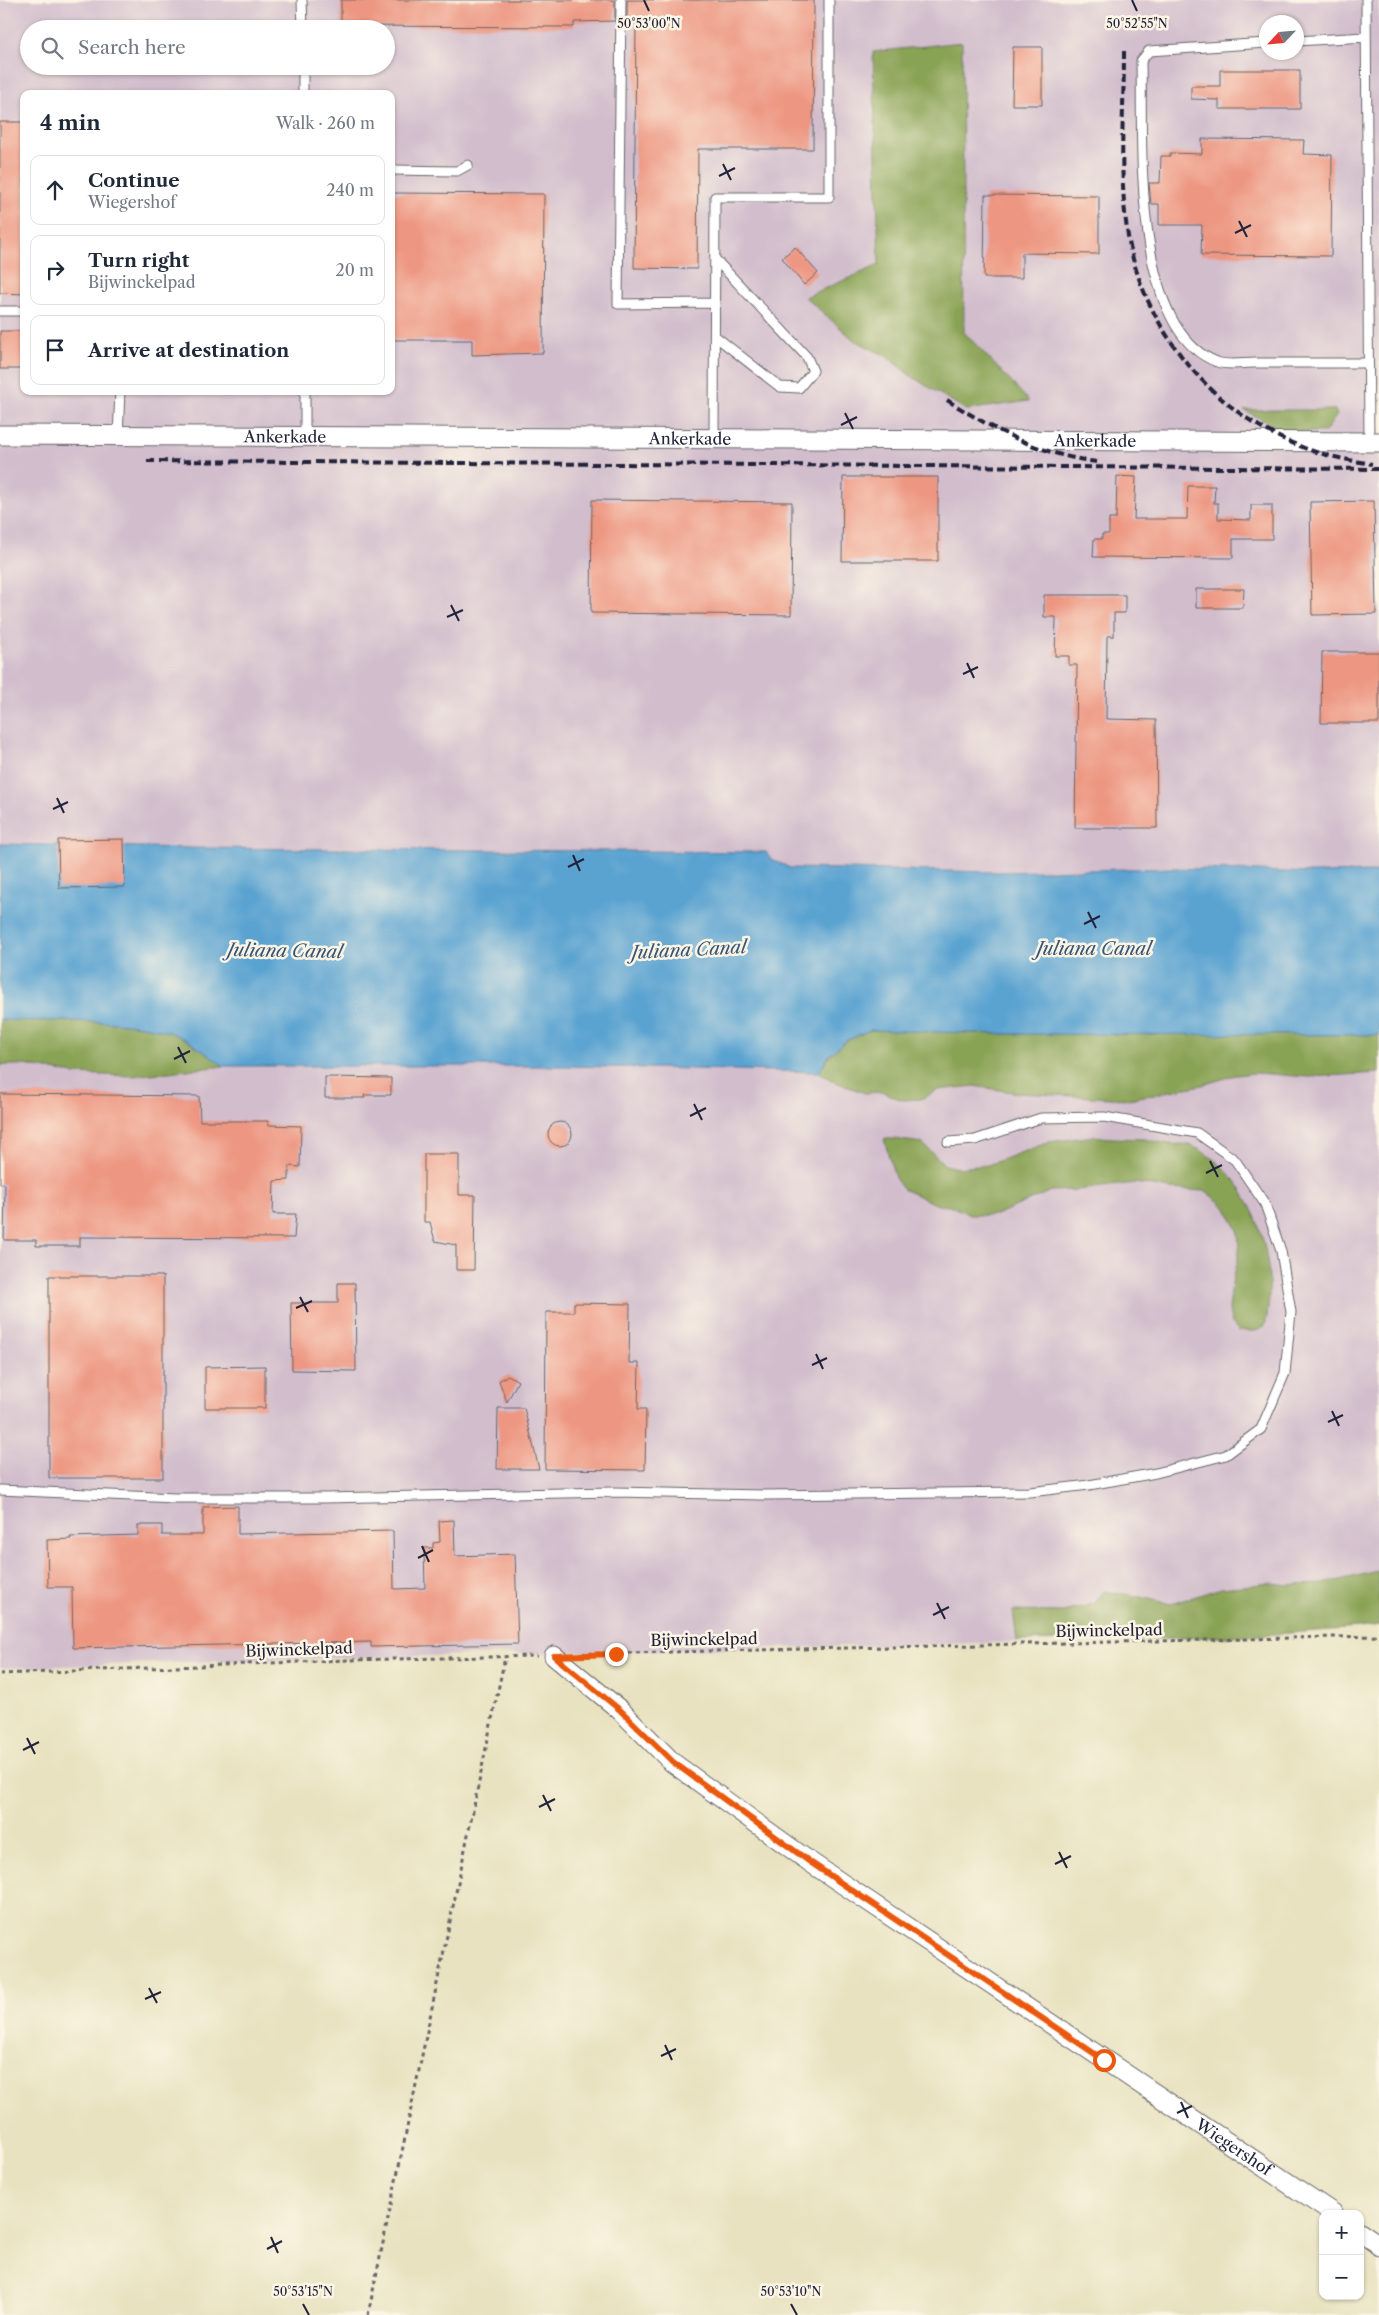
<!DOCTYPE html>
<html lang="en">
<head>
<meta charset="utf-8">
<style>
  :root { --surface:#fff; --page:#f2f2f3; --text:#1f2937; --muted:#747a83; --line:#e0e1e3 }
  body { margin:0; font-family:"Libre Caslon Text",serif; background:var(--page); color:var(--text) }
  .controls { position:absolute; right:15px; bottom:15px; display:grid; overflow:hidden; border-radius:10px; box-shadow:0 1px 4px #0004 }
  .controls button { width:45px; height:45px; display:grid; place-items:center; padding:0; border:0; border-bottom:1px solid var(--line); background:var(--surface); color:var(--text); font:25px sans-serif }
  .compass { position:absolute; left:1259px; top:15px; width:45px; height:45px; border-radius:50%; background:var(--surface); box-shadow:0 1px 4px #0004; rotate:244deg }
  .stop { position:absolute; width:15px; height:15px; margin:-11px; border:4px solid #ea580c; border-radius:50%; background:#fff }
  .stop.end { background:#ea580c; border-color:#fff; box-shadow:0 1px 5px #0008 }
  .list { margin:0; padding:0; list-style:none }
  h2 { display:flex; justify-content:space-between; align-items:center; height:65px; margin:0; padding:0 20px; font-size:21px }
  h2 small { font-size:16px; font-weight:400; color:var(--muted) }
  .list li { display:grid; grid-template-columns:32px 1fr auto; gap:15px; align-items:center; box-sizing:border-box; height:70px; margin:0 10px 10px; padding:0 10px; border:1px solid var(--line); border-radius:10px }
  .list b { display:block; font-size:19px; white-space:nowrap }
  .list p { margin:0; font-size:16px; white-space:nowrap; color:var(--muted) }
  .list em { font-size:16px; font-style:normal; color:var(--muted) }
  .icon { flex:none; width:28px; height:28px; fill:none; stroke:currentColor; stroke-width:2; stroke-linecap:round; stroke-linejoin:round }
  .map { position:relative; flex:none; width:1379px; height:2315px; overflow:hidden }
  .search { position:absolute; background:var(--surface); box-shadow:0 1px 4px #0004; left:20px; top:20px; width:375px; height:55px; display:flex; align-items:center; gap:12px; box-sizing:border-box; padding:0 18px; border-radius:28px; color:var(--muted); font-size:19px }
  .panel { position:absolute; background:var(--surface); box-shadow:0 1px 4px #0004; left:20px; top:90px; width:375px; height:305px; border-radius:10px }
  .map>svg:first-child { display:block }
  .industrial { fill:#d1bdcc; fill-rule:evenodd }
  .forest { fill:#89a355; stroke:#566248 }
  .water { fill:#5aa3d1; stroke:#3e6286 }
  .building { fill:#ed9782 }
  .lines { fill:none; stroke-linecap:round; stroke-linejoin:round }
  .service-casing { stroke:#67656a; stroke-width:11 }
  .minor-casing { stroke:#67656a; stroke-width:21 }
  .path { stroke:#67656a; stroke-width:3; stroke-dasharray:4 4; stroke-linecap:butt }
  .service { stroke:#fff; stroke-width:9 }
  .minor { stroke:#fff; stroke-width:19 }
  .rail { stroke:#22223b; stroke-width:4; stroke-dasharray:8 4; stroke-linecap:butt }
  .route { stroke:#ea580c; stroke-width:6 }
  .ticks { fill:none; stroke:#22223b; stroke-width:2 }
  .labels { text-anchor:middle; stroke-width:5; stroke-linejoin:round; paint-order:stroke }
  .street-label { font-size:16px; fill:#22223b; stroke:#fcf5e5 }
  .water-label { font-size:18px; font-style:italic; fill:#385677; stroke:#fcf5e5 }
  .ticks-label { font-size:12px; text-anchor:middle; fill:#22223b; stroke:#fcf5e5; stroke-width:5; stroke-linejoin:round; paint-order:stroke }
</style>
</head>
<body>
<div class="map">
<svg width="1379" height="2315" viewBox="0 0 1379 2315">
  <rect width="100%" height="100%" fill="#fcf5e5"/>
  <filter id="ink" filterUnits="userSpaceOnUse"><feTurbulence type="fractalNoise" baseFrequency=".02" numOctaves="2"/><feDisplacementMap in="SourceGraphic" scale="10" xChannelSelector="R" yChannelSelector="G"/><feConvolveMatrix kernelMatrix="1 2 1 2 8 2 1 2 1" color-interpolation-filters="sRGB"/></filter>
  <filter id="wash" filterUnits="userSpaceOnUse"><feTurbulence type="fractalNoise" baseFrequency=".0096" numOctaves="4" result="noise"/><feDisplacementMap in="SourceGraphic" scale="20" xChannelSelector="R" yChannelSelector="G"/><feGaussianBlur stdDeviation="1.12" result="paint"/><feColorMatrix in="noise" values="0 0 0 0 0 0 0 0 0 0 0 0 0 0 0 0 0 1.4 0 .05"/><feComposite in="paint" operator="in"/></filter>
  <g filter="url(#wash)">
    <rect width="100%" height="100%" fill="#e8e2c0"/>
    <!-- industrial -->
    <path class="industrial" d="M0,0H1379V872L1312,873L1173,868L998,872L790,868L771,859L765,852L190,848L0,844ZM1266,22H1296V52H1266ZM29,29H386V66H29ZM24,94H391V391H24Z
      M0,1020L182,1038L224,1066H567L819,1072L829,1055L871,1030L1003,1034L1379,1035V1625L1360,1628L1233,1637L254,1660L0,1668Z"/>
    <!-- forest -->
    <path class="forest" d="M962,42L964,332L1029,401L966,410L911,376L886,356L854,340L805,297L879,265L873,52Z
      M1244,410H1335L1337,415L1325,432H1285Z
      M0,1020C50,1022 118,1018 165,1031C186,1036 206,1054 224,1066L132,1076L74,1074L25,1065H0Z
      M871,1030L1003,1034L1379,1035V1073L1309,1077L1255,1073L1236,1075L1202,1085L1128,1099L1019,1093L974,1086L938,1090L921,1099L902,1100L883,1092L865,1093L833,1081L819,1072C834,1046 844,1041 871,1030Z
      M1095,1136C1111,1139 1127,1138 1144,1139C1152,1140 1161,1143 1170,1144C1176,1145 1186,1143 1192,1146C1255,1175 1280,1263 1265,1326L1255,1331H1239L1231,1322L1229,1309L1232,1283L1239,1256L1238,1230L1225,1207L1206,1191L1170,1189L1135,1183L1077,1190L1051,1191L996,1215H972L950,1206L938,1205L903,1189L895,1178L884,1139H894L922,1143L945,1165L957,1168L988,1165L1049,1142Z
      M1379,1571V1625L1360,1628L1233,1637L1017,1641L1013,1611L1063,1612L1094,1604L1104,1591L1137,1596L1171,1604L1221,1588L1272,1583L1288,1585L1322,1584Z"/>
    <!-- water -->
    <path class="water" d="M0,844L190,848L766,852L771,859L790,868L998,872L1173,868L1312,873L1379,872V1035L1003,1034L871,1030L847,1040L829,1055L819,1072L567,1066H224C206,1054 186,1036 165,1031C118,1018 50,1022 0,1020Z"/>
    <g id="blocks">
      <!-- building -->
      <path class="building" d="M341,0H615V21L574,22V27L341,26Z
        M627,0H814L813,149H698L697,269L634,268L636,20L627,21Z
        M1013,47H1042V105H1012Z
        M1220,70H1300V109H1219V100L1191,99V86H1220Z
        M0,122H24V294L0,293Z
        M1202,139L1304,140L1303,154L1332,155L1331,256L1201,255L1202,225H1159V204H1151L1149,183H1160L1161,156H1170V153L1202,154Z
        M391,193L544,194L543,353L472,355V340H391Z
        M985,195L1099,196V254L1022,253V278H984Z
        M795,247L818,273L804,285L782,258Z
        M0,331H24V369H0Z
        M1117,476L1136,477L1134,519H1187L1188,486H1215L1214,503H1218V519L1251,520V505H1272V539H1233V558L1093,557L1094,539H1102V534H1109V519H1116Z
        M843,477H938V561H842Z
        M592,500L792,502L791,615L591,613Z
        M1374,501L1376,614L1312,615L1310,502Z
        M1196,589H1244L1243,608H1196Z
        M1044,595H1125V613H1114V636H1107L1106,719L1156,720L1157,828H1075L1077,665H1069V656H1055L1056,617H1044Z
        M1322,652H1379V723H1321Z
        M124,839L125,887L59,888L58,840Z
        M325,1077L391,1078V1095H364L365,1098H325Z
        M0,1094L199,1096L200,1121H268V1125L301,1126L300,1167L289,1166V1180L274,1181L273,1214H296L294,1238L80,1237V1246H36V1240H4L5,1184H0Z
        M548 1134a12 12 0 1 1 24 0a12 12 0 1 1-24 0Z
        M424,1154H459V1195H475L474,1270H456V1245L435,1241L430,1222H424Z
        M49,1276H163V1478H49Z
        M338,1283H355L356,1371L292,1370L291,1303H338Z
        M574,1303L630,1304L629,1363H639L638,1409H646L645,1470L545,1469L546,1312H574Z
        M265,1366V1408H205V1367Z
        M508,1375L518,1381L507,1402L499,1381Z
        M498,1408H524L539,1469H497Z
        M238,1506V1534L393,1531L394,1589L425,1588L424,1548H433V1543L440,1542L439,1521L454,1520L455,1556L515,1554L518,1644L371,1647V1642L73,1648L72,1587H48L47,1540L71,1539L70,1537L138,1535V1525H162V1535H203V1507Z"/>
    </g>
  </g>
  <g filter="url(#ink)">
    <use href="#blocks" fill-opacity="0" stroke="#67656a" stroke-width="1"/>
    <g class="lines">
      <defs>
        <path id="service" d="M302,0L303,29
          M621,0L618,304L715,303
          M1366,0L1369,442
          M1296,41L1366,37
          M1266,43L1149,51L1141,61C1143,137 1130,330 1217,362C1227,366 1244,363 1255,363C1293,363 1331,363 1368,363
          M303,66V94
          M391,170L457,171L468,165
          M0,311H24
          M715,336L780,387L799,388L813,371L807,357L715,259
          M305,391V437
          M118,437L120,391
          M714,438L715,197H829V0
          M0,1490L175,1498H324L614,1492L764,1495L1030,1492L1089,1485L1156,1473L1226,1455L1261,1429L1285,1373L1291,1312L1281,1251L1265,1204L1235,1160L1197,1133L1104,1117L1041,1118L975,1140L948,1142"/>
        <g id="minor">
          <path id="s1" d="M0,435L1379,442"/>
          <path id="s2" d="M554,1656L620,1710L673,1763L810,1862L1334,2214"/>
          <path d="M1360,2232L1379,2245"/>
        </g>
      </defs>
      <!-- service casing -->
      <use href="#service" class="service-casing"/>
      <!-- minor casing -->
      <use href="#minor" class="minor-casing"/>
      <!-- path -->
      <path class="path" d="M580,1654L1379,1636
        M0,1674L347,1660L537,1656
        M368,2315L505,1657"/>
      <!-- service -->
      <use href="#service" class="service"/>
      <!-- minor -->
      <use href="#minor" class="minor"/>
      <!-- rail -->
      <path class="rail" d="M1124,51C1124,108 1119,166 1126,222C1137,321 1209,412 1302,447C1324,456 1348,460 1372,464
        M947,400C994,430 1041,455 1097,462
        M147,461L1379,469"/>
    </g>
  </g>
  <g class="lines" filter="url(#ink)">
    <!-- route -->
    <path class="route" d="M616,1654L554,1656L620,1710L673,1762L810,1862L1104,2060"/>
  </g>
  <!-- ticks -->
  <path class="ticks" d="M644,0L649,11M1132,0L1137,11M723,164L731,180M719,176L735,168M1239,221L1247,237M1235,233L1251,225M845,413L853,429M841,425L857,417M451,605L459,621M447,617L463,610M967,663L974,678M963,674L978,667M57,798L64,813M53,809L68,802M573,855L580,871M568,867L584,859M1088,912L1096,928M1084,924L1100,916M178,1047L186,1063M174,1059L190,1051M694,1104L702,1120M690,1116L706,1108M1210,1161L1218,1177M1206,1173L1222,1165M300,1297L308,1312M296,1308L312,1301M816,1354L823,1369M812,1365L827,1358M1332,1411L1339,1426M1328,1422L1343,1415M422,1546L429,1562M418,1558L433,1550M937,1603L945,1619M933,1615L949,1607M27,1738L35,1754M23,1750L39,1742M543,1795L551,1811M539,1807L555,1799M1059,1852L1067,1868M1055,1864L1071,1856M149,1988L157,2003M145,1999L161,1992M665,2045L672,2060M661,2056L676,2049M1181,2102L1188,2118M1177,2113L1192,2106M271,2237L278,2253M267,2249L282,2241M303,2304L309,2315M791,2304L797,2315"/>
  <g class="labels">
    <!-- street labels -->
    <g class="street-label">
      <text dy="6" stroke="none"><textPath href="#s1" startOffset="285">Ankerkade</textPath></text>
      <text dy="6" stroke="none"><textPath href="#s1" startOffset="690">Ankerkade</textPath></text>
      <text dy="6" stroke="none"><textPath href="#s1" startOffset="1095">Ankerkade</textPath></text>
      <text transform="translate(1109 1630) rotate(-1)" y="6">Bijwinckelpad</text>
      <text transform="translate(704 1639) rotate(-1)" y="6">Bijwinckelpad</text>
      <text transform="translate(299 1649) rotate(-2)" y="6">Bijwinckelpad</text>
      <text dy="6" stroke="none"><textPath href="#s2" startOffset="840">Wiegershof</textPath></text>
    </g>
    <!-- water labels -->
    <g class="water-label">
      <text x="1094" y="955">Juliana Canal</text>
      <text transform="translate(689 950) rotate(-3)" y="6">Juliana Canal</text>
      <text transform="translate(285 951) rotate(1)" y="6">Juliana Canal</text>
    </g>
  </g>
  <g class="ticks-label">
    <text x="1137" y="28">50°52'55"N</text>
    <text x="649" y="28">50°53'00"N</text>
    <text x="303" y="2296">50°53'15"N</text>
    <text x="791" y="2296">50°53'10"N</text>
  </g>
</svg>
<div class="controls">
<button>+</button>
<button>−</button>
</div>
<svg class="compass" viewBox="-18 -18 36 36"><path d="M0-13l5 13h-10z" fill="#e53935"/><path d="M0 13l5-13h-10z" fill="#747a83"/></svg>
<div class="stop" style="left:1104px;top:2060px"></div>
<div class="stop end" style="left:616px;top:1654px"></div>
<div class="search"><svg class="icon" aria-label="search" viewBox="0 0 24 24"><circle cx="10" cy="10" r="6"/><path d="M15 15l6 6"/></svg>Search here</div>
<section class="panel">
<h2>4 min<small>Walk · 260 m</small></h2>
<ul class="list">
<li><svg class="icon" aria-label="ahead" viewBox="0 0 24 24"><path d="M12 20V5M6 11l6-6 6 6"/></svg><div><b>Continue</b><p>Wiegershof</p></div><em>240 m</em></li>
<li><svg class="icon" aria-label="right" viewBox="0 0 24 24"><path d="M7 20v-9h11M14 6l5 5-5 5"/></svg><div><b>Turn right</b><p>Bijwinckelpad</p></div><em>20 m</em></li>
<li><svg class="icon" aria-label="arrive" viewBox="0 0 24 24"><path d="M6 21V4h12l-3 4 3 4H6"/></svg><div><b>Arrive at destination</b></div></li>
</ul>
</section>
</div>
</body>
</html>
